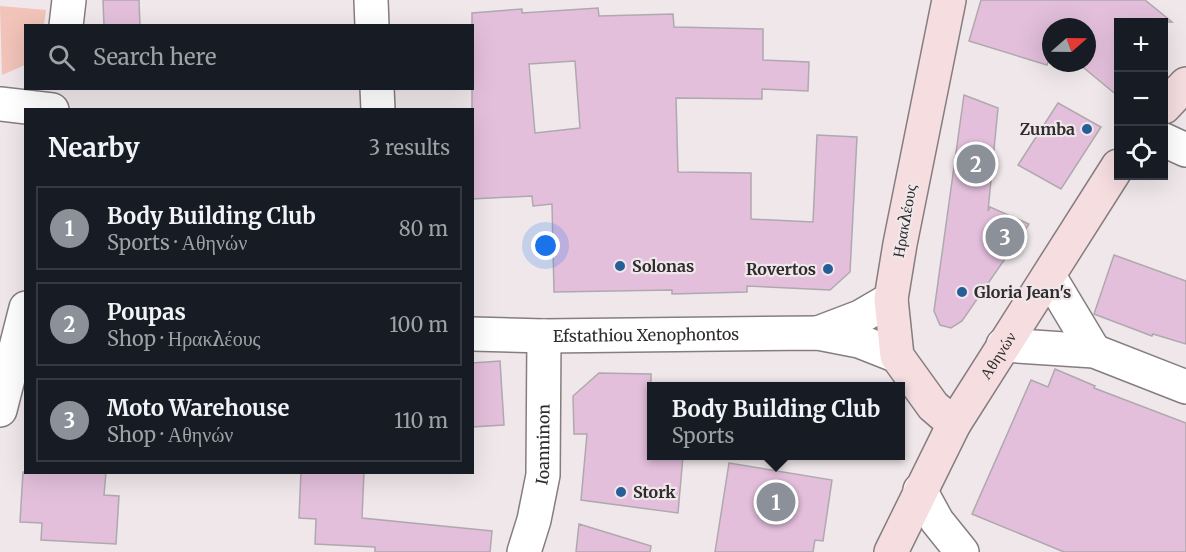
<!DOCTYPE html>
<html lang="en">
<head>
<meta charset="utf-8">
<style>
  :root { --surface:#171b24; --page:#242831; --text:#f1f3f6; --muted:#9ea1a6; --line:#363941; --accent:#8c9099 }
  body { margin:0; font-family:Merriweather,serif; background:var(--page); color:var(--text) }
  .controls { position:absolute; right:18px; top:18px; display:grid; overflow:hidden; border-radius:0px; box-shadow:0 6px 24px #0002 }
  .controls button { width:54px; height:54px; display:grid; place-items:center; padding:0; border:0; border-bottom:2px solid var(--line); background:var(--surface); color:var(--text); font:30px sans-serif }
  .compass { position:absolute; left:1042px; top:18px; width:54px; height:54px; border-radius:50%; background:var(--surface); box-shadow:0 6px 24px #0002; rotate:70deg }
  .you { position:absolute; left:546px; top:246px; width:21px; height:21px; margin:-15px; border:4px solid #fff; border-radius:50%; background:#1a73e8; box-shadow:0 0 0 9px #1a73e833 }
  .badge { display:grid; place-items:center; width:39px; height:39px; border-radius:50%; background:var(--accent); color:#fff; font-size:20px; font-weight:700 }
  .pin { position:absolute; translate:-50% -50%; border:3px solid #fff; box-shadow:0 2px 6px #0006 }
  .popup { position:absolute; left:647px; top:382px; width:258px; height:78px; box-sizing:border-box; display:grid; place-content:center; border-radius:0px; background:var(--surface); filter:drop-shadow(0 2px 4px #0005); font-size:20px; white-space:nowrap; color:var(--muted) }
  .popup b { font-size:22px; color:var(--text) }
  .popup::after { content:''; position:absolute; left:50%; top:100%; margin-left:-12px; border:12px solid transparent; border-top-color:var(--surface) }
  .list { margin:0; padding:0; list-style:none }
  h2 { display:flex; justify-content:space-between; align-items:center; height:78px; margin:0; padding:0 24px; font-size:26px }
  h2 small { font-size:20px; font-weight:400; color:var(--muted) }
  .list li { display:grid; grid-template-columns:39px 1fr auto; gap:18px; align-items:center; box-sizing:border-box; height:84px; margin:0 12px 12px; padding:0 12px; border:2px solid var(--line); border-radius:0px }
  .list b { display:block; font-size:22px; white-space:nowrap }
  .list p { margin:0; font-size:20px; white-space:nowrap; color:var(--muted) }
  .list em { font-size:20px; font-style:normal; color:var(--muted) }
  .icon { flex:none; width:33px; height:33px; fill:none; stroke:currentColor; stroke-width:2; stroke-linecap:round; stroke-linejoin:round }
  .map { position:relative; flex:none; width:1186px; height:552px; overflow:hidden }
  .search { position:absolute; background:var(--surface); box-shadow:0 6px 24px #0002; left:24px; top:24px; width:450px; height:66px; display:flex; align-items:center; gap:15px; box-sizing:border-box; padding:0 21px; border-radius:0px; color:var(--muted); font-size:22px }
  .panel { position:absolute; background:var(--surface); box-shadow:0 6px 24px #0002; left:24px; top:108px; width:450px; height:366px; border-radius:0px }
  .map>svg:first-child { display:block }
  .green { fill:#f1c3b9 }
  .building { fill:#e3bfdc; stroke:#afa9ad; stroke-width:1.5; fill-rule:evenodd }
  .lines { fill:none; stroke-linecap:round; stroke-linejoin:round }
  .street-casing { stroke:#857d80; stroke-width:36 }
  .secondary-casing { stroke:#857d80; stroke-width:36 }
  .street { stroke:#fff; stroke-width:33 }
  .secondary { stroke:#f5dde0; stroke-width:33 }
  .poi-dot { fill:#285e96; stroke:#efe7ea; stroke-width:2 }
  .labels { text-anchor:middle; stroke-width:4.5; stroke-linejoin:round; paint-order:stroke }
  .poi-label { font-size:16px; font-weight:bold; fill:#2f2c2d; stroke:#efe7ea; text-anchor:start }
  .street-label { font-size:16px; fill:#2f2c2d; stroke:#efe7ea }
</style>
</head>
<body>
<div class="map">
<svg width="1186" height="552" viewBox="0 0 1186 552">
  <rect width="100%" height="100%" fill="#efe7ea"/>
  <!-- green -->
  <path class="green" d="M0,6L46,10L44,25L26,26L25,65L2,75Z"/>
  <!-- building -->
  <path class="building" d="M103,0H139L140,26H104Z
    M981,0H1145L1172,22H1119V97L1078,63H1087V27H1051V52L1047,65L969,41Z
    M598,8L599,16L673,14L674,27L763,29V60L809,62L808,91L762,89V99L676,98L678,172L751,173V219L813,222L817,135L857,137L850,272L830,290L747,286V292L672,294V290L554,292L552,204L533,206L532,196L472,199V13L522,9V13ZM575,61L580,128L535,133L529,64Z
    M964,95L998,108L988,211L990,207L1029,224L962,321L951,328L940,325L934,311Z
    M1058,103L1101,127L1061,189L1018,165Z
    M1114,255L1186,281V344L1153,334L1152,336L1094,314Z
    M500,361L504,425L472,427V363Z
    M1055,369L1095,386L1094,388L1186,423V552H1064L972,514L1031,380L1048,387Z
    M599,373L651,374V456H683L678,513L581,500L587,434H574L573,396Z
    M729,463L832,480L823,541L815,540L813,552H715Z
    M23,472H106L104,495L119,496L116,544L41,540L42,523L20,522Z
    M301,472H364L362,518L492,531L490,552H375V547L315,544L316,519L299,518Z
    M579,524L651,546L650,552H576Z"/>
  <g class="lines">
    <defs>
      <g id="street">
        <path d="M371,0L372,26"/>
        <path d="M66,26L69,0"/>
        <path d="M377,88L378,110"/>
        <path d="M0,104L52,110"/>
        <path d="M1164,140L1186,150"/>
        <path d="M1049,276L1094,351"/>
        <path d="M818,333L860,317L891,299"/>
        <path id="s1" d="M472,334L544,336L818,333L859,341L897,356"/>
        <path d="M1003,345L1094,351L1186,387"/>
        <path d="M0,410L26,308"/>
        <path d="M920,490L937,521L962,552"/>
        <path id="s2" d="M524,552L534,520L543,475L544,336"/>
      </g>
      <g id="secondary">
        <path d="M949,0L900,244L891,299L897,356L933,406L954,424"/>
        <path d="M1164,107L1186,84"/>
        <path id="s3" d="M891,552L954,424L1118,166"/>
      </g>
    </defs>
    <!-- street casing -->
    <use href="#street" class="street-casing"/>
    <!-- secondary casing -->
    <use href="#secondary" class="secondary-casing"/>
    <!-- street -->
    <use href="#street" class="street"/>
    <!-- secondary -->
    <use href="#secondary" class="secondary"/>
  </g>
  <!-- markers -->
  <g class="poi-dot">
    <circle cx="1087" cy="129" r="6"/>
    <circle cx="620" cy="266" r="6"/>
    <circle cx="828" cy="269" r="6"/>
    <circle cx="962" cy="292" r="6"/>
    <circle cx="621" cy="492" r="6"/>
  </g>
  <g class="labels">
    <!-- poi labels -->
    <g class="poi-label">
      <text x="1075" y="135" text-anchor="end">Zumba</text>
      <text x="632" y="272">Solonas</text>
      <text x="816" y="275" text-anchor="end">Rovertos</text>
      <text x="974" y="298">Gloria Jean's</text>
      <text x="633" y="498">Stork</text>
    </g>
    <!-- street labels -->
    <g class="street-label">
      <text transform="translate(904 221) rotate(-80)" y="6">Ηρακλέους</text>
      <text dy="6" stroke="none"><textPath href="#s1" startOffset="174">Efstathiou Xenophontos</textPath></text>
      <text dy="6" stroke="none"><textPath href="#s3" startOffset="224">Αθηνών</textPath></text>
      <text dy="6" stroke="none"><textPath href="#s2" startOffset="110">Ioanninon</textPath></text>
    </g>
  </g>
</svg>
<div class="controls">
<button>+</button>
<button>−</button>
<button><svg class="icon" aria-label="locate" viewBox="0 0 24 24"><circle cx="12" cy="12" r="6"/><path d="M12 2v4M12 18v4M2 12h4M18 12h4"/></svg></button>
</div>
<svg class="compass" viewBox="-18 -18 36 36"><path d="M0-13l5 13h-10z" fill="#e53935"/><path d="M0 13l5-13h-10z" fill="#9ea1a6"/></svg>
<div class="you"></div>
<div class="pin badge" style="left:776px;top:502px">1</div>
<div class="popup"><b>Body Building Club</b>Sports</div>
<div class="pin badge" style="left:976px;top:164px">2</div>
<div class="pin badge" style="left:1005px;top:237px">3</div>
<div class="search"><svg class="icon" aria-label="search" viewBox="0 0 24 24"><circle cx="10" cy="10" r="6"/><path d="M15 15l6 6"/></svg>Search here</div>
<section class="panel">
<h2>Nearby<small>3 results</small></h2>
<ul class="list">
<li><span class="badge">1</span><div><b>Body Building Club</b><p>Sports · Αθηνών</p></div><em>80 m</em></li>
<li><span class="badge">2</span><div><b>Poupas</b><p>Shop · Ηρακλέους</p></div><em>100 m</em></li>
<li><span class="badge">3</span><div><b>Moto Warehouse</b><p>Shop · Αθηνών</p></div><em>110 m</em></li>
</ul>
</section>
</div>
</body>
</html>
